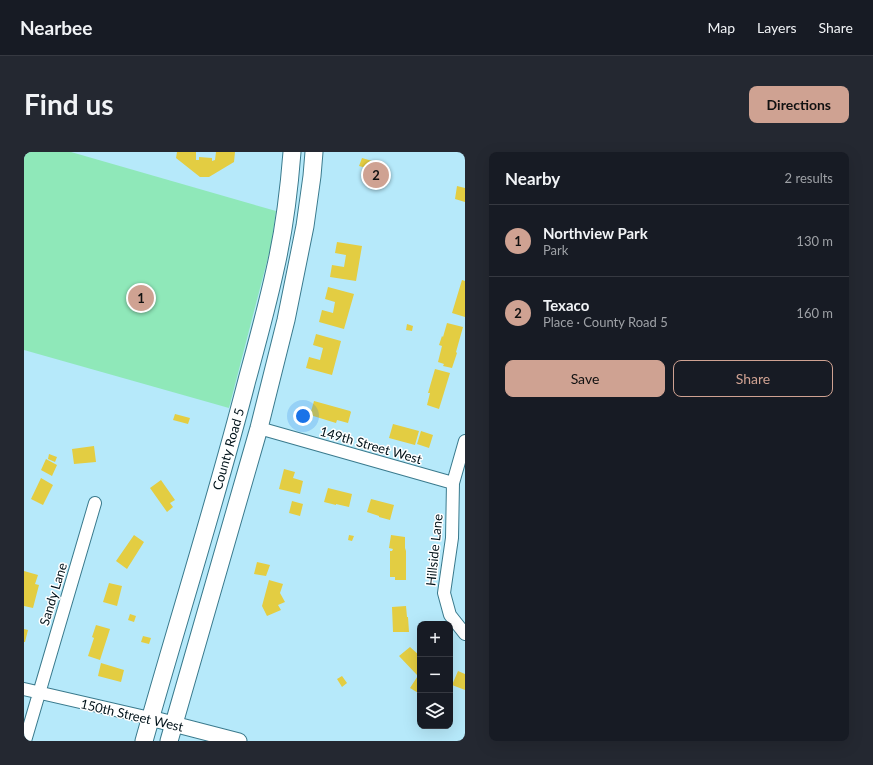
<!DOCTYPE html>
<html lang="en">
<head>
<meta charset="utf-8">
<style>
  :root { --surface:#171b24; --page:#242831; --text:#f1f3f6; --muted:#9ea1a6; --line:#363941; --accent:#cfa292 }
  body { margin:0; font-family:Lato,sans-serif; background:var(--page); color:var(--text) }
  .controls { position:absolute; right:12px; bottom:12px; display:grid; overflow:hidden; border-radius:8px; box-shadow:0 4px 16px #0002 }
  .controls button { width:36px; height:36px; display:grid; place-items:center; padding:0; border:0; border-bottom:1px solid var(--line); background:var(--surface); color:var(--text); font:20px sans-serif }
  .you { position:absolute; left:279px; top:264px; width:14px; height:14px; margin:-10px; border:3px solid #fff; border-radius:50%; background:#1a73e8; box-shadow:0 0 0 6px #1a73e833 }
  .badge { display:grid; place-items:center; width:26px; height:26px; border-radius:50%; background:var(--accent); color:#111; font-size:13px; font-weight:700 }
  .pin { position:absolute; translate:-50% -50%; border:2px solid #fff; box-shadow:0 1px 4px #0006 }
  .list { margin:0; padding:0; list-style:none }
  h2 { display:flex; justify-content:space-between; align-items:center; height:52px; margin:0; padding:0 16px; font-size:17px }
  h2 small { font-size:13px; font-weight:400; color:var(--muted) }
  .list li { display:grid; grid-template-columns:26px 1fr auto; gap:12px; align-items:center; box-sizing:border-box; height:72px; padding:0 16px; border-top:1px solid var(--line) }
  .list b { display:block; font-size:15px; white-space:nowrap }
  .list p { margin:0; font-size:13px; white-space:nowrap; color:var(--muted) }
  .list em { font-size:13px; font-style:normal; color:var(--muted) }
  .actions { display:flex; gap:8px; padding:12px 16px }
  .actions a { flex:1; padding:9px 0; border:1px solid var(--accent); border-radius:8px; text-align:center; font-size:14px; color:var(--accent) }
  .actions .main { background:var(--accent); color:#111 }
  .icon { flex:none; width:22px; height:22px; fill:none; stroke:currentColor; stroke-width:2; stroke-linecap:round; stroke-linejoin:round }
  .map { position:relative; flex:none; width:441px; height:589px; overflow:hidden; border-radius:8px }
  header { display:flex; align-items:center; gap:24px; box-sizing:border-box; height:56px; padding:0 20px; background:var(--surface); border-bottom:1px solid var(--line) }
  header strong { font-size:19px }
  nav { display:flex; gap:22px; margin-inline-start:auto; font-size:14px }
  .intro { display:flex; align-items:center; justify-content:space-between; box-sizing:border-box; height:96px; padding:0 24px }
  h1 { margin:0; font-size:28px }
  .button { padding:10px 18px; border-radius:8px; background:var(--accent); color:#111; font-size:14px; font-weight:700 }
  main { display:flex; gap:24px; padding:0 24px }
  aside { flex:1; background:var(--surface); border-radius:8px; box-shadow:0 4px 16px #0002 }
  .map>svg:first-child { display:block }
  .green { fill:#8fe8b9 }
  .building { fill:#e3cd42 }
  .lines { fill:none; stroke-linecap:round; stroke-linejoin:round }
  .minor-casing { stroke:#3a7a8d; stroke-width:14 }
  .tertiary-casing { stroke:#3a7a8d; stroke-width:17 }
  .secondary-casing { stroke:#3a7a8d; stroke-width:19 }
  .minor { stroke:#fff; stroke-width:12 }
  .tertiary { stroke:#fff; stroke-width:15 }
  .secondary { stroke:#fff; stroke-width:17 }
  .labels { text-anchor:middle; stroke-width:3; stroke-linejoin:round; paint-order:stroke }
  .street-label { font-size:13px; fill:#001219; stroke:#fff }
</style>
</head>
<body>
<header>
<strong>Nearbee</strong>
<nav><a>Map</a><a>Layers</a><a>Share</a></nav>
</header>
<div class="intro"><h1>Find us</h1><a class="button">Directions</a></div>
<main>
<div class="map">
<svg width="441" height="589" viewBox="0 0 441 589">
  <rect width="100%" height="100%" fill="#b6e9fa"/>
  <!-- green -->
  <path class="green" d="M0,0H47L252,59L247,94L205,256L0,198Z"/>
  <!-- building -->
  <path class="building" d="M153,0H172V8H175V5L188,6V9L191,8L192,0H211L210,10L185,25H176L152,6Z
    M338,6L362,13L356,33L343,29L346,17L335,14Z
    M433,34L441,36V50L431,47Z
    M313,90L338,94L332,129L306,125L308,113L320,115L322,103L311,101Z
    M438,128L441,129V165L428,161Z
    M304,135L330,142L320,177L295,170L298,158L309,161L311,150L301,147Z
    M423,171L439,175L432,200L433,201L428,216L419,214L420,212L414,210L418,194L415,193L418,184L419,185Z
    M383,172L389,174L388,179L382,178Z
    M292,182L317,189L308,223L282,216L285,205L296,208L299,196L289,193Z
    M411,217L426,221L415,257L403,253L406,241H404Z
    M290,249L326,259L327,260L324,271L313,268L312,271L286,263Z
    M151,262L166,266L164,272L149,268Z
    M369,272L395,279L391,293L365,286Z
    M397,279L409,283L405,296L393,292Z
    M70,294L72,310L50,312L48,297Z
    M25,302L33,305L31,310L24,307Z
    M22,307L33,313L28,324L17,318Z
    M260,317L271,320L269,326L279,329L276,342L255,337Z
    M17,326L29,333L19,353L7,347Z
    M137,328L151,348L146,351L149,355L143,360L126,336Z
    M304,336L328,342L325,355L312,352V353L300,350Z
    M347,347L370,353L366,368L355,365V364L343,360Z
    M268,349L279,352L276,364L265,361Z
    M110,383L120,390L103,417L92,409Z
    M325,383L330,384L328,389L324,388Z
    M367,383L381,385V396L382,399V428H371V425H366V399H368L369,397L365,396Z
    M233,410L246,413L242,424L230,422Z
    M0,419L14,423L11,432L15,433L9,456L0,454Z
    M245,428L259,432L256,441L261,450L254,453L257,458L243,464L238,454Z
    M85,431L98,434L93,454L79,450Z
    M382,454L383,465H384L385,480H369L368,455Z
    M106,462L112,464L110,470L104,468Z
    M72,473L86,477L76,508L64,504L70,486L68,485Z
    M0,477L4,478L1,490H0Z
    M119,484L127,486L125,492L117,490Z
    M386,495L396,504V521L395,522L396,523V542L386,536L395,522L393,523L375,504Z
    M77,511L100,518L97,530L74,524Z
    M434,519L441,522V538L428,533Z
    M318,524L323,531L318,535L313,527Z"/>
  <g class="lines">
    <defs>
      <path id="minor" d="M235,276L429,331
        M441,289L429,331L428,386L420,441L426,463L441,482
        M0,537L126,566
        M1,589L71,351"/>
      <path id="tertiary" d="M126,566L215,589"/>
      <path id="secondary" d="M120,589C154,468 192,349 223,228C233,191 243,155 251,118C260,79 265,39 268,0
        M145,589L235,276L262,168L281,74L288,24L290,0"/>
    </defs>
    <!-- minor casing -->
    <use href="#minor" class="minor-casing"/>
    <!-- tertiary casing -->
    <use href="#tertiary" class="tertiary-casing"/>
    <!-- secondary casing -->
    <use href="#secondary" class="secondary-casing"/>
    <!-- minor -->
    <use href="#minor" class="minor"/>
    <!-- tertiary -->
    <use href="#tertiary" class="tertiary"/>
    <!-- secondary -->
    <use href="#secondary" class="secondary"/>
  </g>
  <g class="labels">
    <!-- street labels -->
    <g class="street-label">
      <text transform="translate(347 293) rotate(16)" y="5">149th Street West</text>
      <text transform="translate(204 297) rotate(-74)" y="5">County Road 5</text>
      <text transform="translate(410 398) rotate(-84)" y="5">Hillside Lane</text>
      <text transform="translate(29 442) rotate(-73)" y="5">Sandy Lane</text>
      <text transform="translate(108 563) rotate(13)" y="5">150th Street West</text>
    </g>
  </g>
</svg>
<div class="controls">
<button>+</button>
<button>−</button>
<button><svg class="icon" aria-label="layers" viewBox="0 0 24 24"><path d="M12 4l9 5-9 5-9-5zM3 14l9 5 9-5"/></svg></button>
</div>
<div class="you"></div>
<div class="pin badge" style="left:117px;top:146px">1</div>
<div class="pin badge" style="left:352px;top:23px">2</div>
</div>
<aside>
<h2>Nearby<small>2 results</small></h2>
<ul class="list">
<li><span class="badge">1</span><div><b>Northview Park</b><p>Park</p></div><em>130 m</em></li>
<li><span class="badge">2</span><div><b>Texaco</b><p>Place · County Road 5</p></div><em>160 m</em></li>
</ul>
<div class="actions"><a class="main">Save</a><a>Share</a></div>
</aside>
</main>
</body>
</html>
